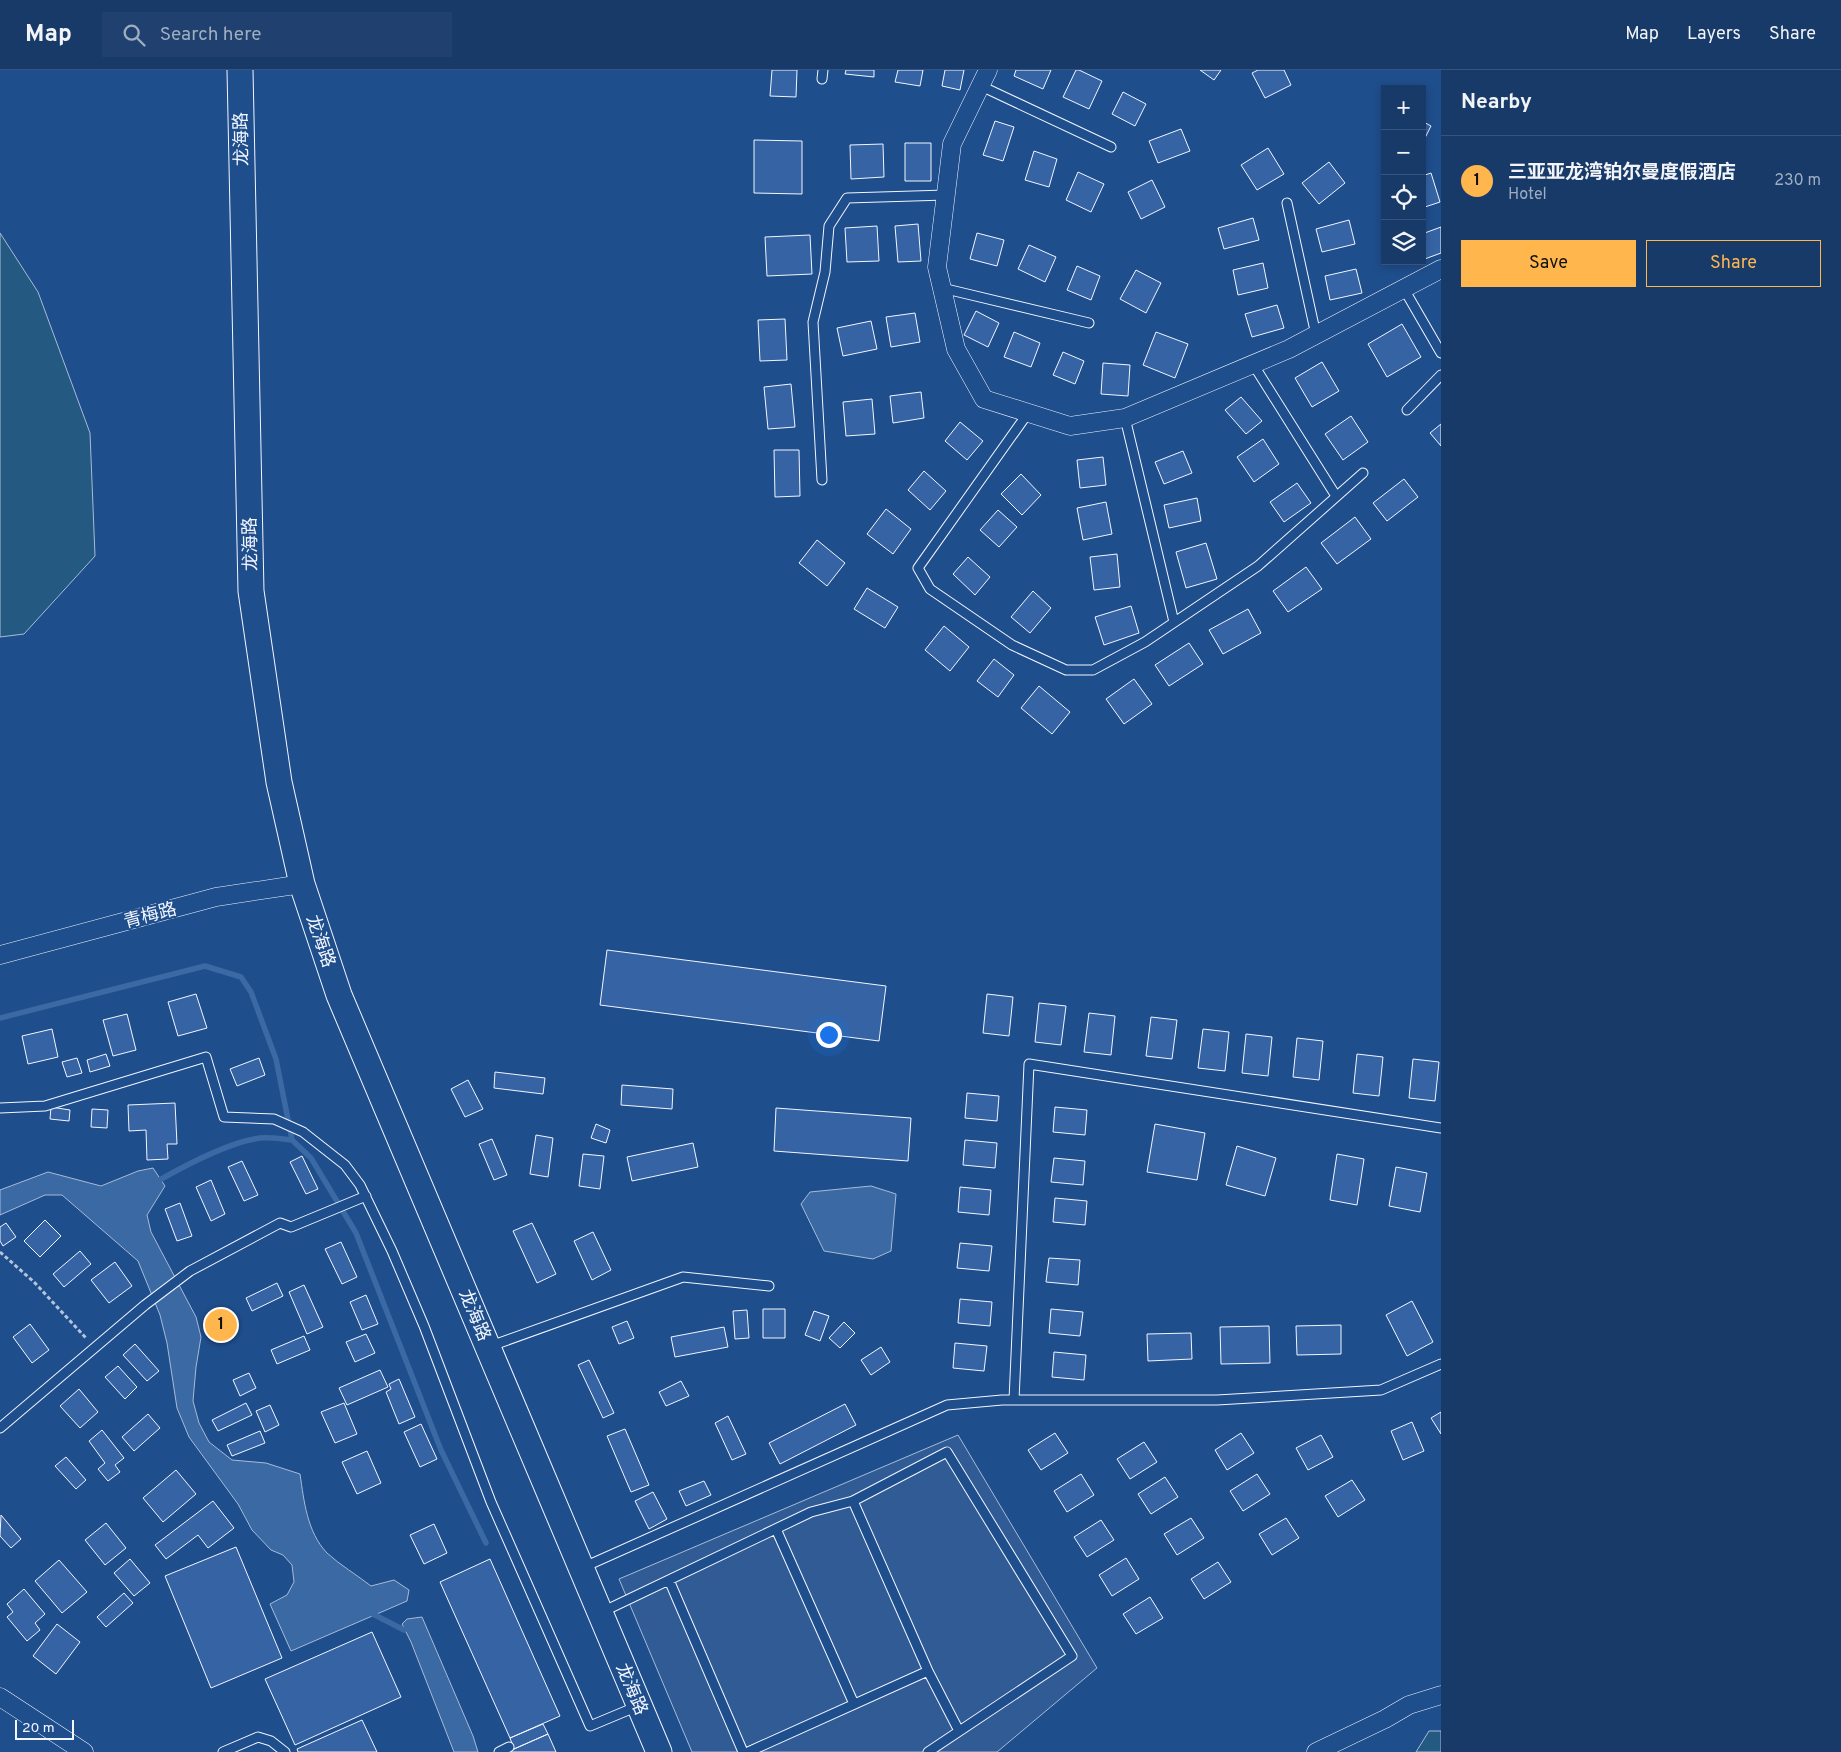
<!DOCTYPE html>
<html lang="en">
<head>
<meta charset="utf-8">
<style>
  :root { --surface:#173a69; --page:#20416f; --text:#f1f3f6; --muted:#9eadc0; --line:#36547d; --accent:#ffb74d }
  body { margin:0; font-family:Overpass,"Noto Sans SC",sans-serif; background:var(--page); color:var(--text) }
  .controls { position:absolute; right:15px; top:15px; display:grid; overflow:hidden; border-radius:0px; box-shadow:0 2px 8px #0003 }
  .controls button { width:45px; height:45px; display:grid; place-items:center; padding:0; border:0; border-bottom:1px solid var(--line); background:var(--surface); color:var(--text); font:25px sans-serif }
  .scale { position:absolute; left:15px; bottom:12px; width:59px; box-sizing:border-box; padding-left:5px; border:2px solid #f2f6ff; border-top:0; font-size:14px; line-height:18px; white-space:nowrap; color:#f2f6ff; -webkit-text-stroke:4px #1f4e8c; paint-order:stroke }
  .you { position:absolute; left:828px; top:964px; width:18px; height:18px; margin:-12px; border:4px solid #fff; border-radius:50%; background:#1a73e8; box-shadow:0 0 0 8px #1a73e833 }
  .badge { display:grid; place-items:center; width:32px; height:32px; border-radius:50%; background:var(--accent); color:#111; font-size:16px; font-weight:700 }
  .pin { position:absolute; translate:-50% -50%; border:2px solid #fff; box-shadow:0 1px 5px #0006 }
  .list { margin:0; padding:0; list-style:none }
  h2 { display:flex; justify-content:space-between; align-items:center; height:65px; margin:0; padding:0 20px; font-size:21px }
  h2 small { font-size:16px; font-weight:400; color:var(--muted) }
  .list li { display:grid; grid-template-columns:32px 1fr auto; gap:15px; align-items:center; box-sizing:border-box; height:90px; padding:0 20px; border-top:1px solid var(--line) }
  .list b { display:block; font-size:19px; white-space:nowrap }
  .list p { margin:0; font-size:16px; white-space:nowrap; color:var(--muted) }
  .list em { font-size:16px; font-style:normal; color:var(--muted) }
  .actions { display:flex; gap:10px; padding:15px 20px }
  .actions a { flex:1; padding:11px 0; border:1px solid var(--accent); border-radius:0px; text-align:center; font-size:18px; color:var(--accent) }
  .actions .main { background:var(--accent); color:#111 }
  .icon { flex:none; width:28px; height:28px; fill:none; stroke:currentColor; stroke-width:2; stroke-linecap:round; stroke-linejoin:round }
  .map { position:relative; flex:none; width:1441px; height:1682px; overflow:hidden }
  header { display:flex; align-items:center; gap:30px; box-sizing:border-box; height:70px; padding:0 25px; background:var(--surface); border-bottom:1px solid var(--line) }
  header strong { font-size:24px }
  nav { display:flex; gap:28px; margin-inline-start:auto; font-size:18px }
  .search { width:350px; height:45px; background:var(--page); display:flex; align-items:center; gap:12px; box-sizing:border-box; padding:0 18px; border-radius:0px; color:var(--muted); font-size:19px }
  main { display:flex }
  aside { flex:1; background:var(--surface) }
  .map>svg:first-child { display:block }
  .green { fill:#245a82; stroke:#a8bbd7 }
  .parking { fill:#305b95; stroke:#a8bbd7 }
  .water { fill:#3b69a3; stroke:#a8bbd7 }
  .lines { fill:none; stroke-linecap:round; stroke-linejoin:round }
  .stream { stroke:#3b69a3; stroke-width:5.5 }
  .building { fill:#3563a3; stroke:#f2f6ff }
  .lane-casing { stroke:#f2f6ff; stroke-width:11 }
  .street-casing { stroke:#f2f6ff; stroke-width:19 }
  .secondary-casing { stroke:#f2f6ff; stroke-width:27 }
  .path { stroke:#b3c4dc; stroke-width:3; stroke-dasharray:4 2.5; stroke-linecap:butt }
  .lane { stroke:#1f4e8c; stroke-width:9 }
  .street { stroke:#1f4e8c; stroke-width:18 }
  .secondary { stroke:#1f4e8c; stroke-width:25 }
  .labels { text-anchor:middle; stroke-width:4; stroke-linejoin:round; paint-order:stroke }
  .street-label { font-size:18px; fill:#f2f6ff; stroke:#1f4e8c }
</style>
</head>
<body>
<header>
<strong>Map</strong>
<div class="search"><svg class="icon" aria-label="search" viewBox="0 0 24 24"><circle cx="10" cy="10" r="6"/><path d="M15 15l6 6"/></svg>Search here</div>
<nav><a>Map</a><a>Layers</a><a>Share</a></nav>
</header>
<main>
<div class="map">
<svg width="1441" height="1682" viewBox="0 0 1441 1682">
  <rect width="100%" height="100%" fill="#1f4e8c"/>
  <!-- green -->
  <path class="green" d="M0,163L38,222L90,363L95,486L24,564L0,567Z
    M1429,1661H1441V1682H1416Z"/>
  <!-- parking -->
  <path class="parking" d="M958,1365L1097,1598L997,1682H692L619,1509Z"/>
  <!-- water -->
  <path class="water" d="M153,1098L165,1116L147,1145L151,1162L196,1247L201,1267L196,1297L193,1331L199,1353L209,1372L232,1390L266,1393L300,1404C304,1431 307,1462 327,1483C340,1495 357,1505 371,1516L394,1510L409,1520L407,1531L291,1581L270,1534L287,1525L294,1512L292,1495L283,1485L271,1480L252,1460L238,1434L189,1367L177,1338L167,1273L160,1245L138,1191L62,1125H45L0,1145V1120L48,1102L101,1116L138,1101Z
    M871,1116L896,1124L891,1181L873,1189L824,1181L801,1134L810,1122Z
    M422,1547L473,1666L478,1682H454L411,1572L402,1554L407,1549Z"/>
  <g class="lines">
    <!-- stream -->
    <path class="stream" d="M0,948L205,896L241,907L251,922L276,989L292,1070L311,1088L356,1163L441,1380L486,1473
      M156,1112C184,1096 229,1072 260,1068C270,1067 282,1069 292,1070
      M369,1542L404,1560"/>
  </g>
  <!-- building -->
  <path class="building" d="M772,0H797L796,27L770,26Z
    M846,0H874V7L845,4Z
    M898,0H923L920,16L895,12Z
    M945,0H964L960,20L942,16Z
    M1016,0H1051L1043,19L1014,6Z
    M1076,0H1079L1102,11L1089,39L1063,27Z
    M1200,0H1221L1214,10Z
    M1258,0H1284L1291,15L1265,28L1252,3Z
    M1123,22L1146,34L1135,56L1112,44Z
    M995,51L1014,57L1003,91L983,85Z
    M1422,51L1431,56L1422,74Z
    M1181,59L1190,81L1158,93L1149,71Z
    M754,70L802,71V124L754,123Z
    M905,73H931V111H905Z
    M883,74L884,107L851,109L850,75Z
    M1268,78L1284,104L1257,120L1241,95Z
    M1034,81L1057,89L1049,117L1025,110Z
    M1329,92L1345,113L1319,134L1302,113Z
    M1078,102L1104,114L1091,142L1066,130Z
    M1431,103L1440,132L1422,138V106Z
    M1152,110L1165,137L1141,149L1128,122Z
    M1253,148L1259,170L1224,179L1218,158Z
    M1349,150L1355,174L1322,182L1316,159Z
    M918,154L921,191L898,192L895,156Z
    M877,156L879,191L847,192L845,158Z
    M1441,157V183L1422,190V164Z
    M977,163L1004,170L997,196L970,189Z
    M810,165L812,204L767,206L765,167Z
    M1029,175L1056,187L1045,212L1018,199Z
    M1263,193L1268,218L1238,225L1233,200Z
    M1077,196L1100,206L1091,230L1067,220Z
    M1356,199L1362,223L1330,230L1325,206Z
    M1136,200L1161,213L1146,243L1120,229Z
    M1277,235L1284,258L1252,267L1245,244Z
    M976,241L999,253L988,277L964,265Z
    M915,243L920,272L891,277L886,247Z
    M785,249L787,290L760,291L758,250Z
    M871,251L877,279L843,286L837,258Z
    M1402,254L1421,287L1387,307L1368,274Z
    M1014,262L1040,273L1031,297L1004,287Z
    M1156,262L1188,274L1175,308L1143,295Z
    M1063,282L1084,291L1075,314L1053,305Z
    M1322,292L1339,321L1312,337L1295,308Z
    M1103,293L1130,295L1128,326L1101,324Z
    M791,314L795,357L768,359L764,317Z
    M921,322L924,348L893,353L890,326Z
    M1241,327L1262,351L1246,364L1225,340Z
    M872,329L875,364L846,366L843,332Z
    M1351,346L1368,372L1343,390L1325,364Z
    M960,352L983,371L967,390L945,371Z
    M1441,354V376L1430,363Z
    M1263,369L1279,394L1254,412L1237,387Z
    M774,380H799L800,426L775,427Z
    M1183,381L1192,403L1164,414L1155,392Z
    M1103,387L1106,415L1080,418L1077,390Z
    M924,401L946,421L930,440L908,420Z
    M1021,404L1041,425L1022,445L1001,424Z
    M1404,409L1418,427L1387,451L1373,433Z
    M1297,413L1311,433L1284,452L1270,432Z
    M1197,428L1201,451L1169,458L1164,435Z
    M1106,432L1112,464L1083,470L1077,438Z
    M886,439L911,459L893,484L867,464Z
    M998,440L1017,457L999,477L980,460Z
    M1355,447L1371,469L1337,494L1321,473Z
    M817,470L845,493L827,516L799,493Z
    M1206,473L1217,509L1186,518L1176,482Z
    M1117,484L1120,517L1094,520L1090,487Z
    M968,487L990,507L975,525L953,504Z
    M1306,497L1322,519L1288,542L1273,521Z
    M867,518L898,537L885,558L854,539Z
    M1033,521L1051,538L1030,563L1011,547Z
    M1131,536L1139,563L1104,575L1095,547Z
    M1248,539L1261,563L1223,584L1209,560Z
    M944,556L969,577L950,601L925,580Z
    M1189,573L1203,594L1169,616L1155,595Z
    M994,589L1014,605L998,627L977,611Z
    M1134,609L1152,634L1124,654L1106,629Z
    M1039,616L1070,642L1052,664L1021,638Z
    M607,880L886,916L879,971L600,935Z
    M196,924L207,958L178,966L168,932Z
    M987,924L1013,927L1009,966L983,963Z
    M1039,933L1066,936L1061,975L1035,972Z
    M1089,943L1115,946L1111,985L1084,982Z
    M127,944L136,980L113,986L103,950Z
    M1151,947L1177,950L1172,989L1146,986Z
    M52,959L58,987L28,994L22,966Z
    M1203,959L1229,962L1225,1001L1198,998Z
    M1246,964L1272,967L1268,1006L1242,1003Z
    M1297,968L1323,971L1319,1010L1293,1007Z
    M106,984L110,996L90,1002L87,990Z
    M1357,984L1383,987L1379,1026L1353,1023Z
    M77,988L82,1003L67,1007L62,992Z
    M259,988L265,1005L237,1016L230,999Z
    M1413,989L1439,992L1435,1031L1409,1028Z
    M495,1002L545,1008L543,1024L494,1018Z
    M468,1010L483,1039L465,1047L451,1019Z
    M622,1015L673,1019L672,1039L621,1035Z
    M967,1023L999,1026L997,1051L965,1048Z
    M175,1033L177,1074H167L168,1089L147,1090L146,1060L129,1061L128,1035Z
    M51,1037L70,1040L69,1051L50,1049Z
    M1055,1037L1087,1040L1085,1065L1053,1062Z
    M776,1038L911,1048L908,1091L774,1081Z
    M92,1039L108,1040L107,1058L91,1057Z
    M596,1054L610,1060L606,1073L591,1068Z
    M1155,1054L1205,1063L1197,1110L1147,1102Z
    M536,1065L553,1068L548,1107L530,1104Z
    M492,1069L507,1105L494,1110L479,1074Z
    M965,1070L997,1073L995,1098L963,1095Z
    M693,1073L698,1097L632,1111L627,1087Z
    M1237,1076L1276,1088L1265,1126L1226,1115Z
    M583,1084L604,1086L600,1119L579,1116Z
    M1337,1084L1364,1089L1357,1135L1330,1130Z
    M302,1086L318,1119L306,1124L290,1092Z
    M1054,1088L1085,1091L1083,1115L1051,1112Z
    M242,1091L258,1125L244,1131L228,1097Z
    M1396,1097L1427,1103L1420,1142L1389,1136Z
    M211,1110L225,1144L211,1151L196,1117Z
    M960,1117L991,1120L989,1145L958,1142Z
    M1055,1128L1087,1131L1085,1155L1053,1152Z
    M180,1133L192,1166L177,1171L165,1139Z
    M45,1150L61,1166L40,1187L24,1171Z
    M6,1153L16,1167L3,1176L0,1171V1157Z
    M532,1153L556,1204L537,1213L513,1161Z
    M593,1162L611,1200L592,1210L574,1171Z
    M341,1172L357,1207L342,1214L325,1179Z
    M960,1173L992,1176L989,1201L957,1198Z
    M80,1181L91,1194L64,1217L53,1204Z
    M1049,1188L1080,1190L1078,1215L1046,1212Z
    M115,1192L132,1216L109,1233L91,1210Z
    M277,1213L283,1226L252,1241L246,1228Z
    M304,1215L323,1257L307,1264L289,1222Z
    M366,1225L378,1254L362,1260L350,1232Z
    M960,1229L992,1232L990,1256L958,1253Z
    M1412,1231L1433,1272L1407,1286L1386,1245Z
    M763,1239H785V1268H763Z
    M1051,1239L1083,1242L1080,1266L1049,1263Z
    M747,1240L749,1268L735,1269L733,1241Z
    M814,1241L829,1246L820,1271L805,1265Z
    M627,1251L634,1268L619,1274L612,1257Z
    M844,1252L855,1263L840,1278L829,1268Z
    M30,1254L49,1280L32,1293L13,1267Z
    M1341,1255V1284L1297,1285L1296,1256Z
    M1269,1256L1270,1293L1221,1294L1220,1257Z
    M724,1257L728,1277L675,1287L671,1267Z
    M1191,1263L1192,1289L1148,1291L1147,1264Z
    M366,1264L375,1283L355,1292L346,1272Z
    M304,1266L310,1280L277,1294L271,1280Z
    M955,1273L987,1276L984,1301L953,1298Z
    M135,1274L159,1301L147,1311L123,1285Z
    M881,1277L890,1292L871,1305L861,1290Z
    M1054,1282L1086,1285L1084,1310L1052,1307Z
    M589,1290L614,1343L603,1348L578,1295Z
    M118,1296L137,1317L125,1329L105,1307Z
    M380,1300L388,1317L347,1335L339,1318Z
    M249,1303L256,1318L240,1326L233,1310Z
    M399,1309L415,1347L399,1354L386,1322L391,1319L389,1314Z
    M681,1311L689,1326L666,1336L659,1322Z
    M79,1319L98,1342L80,1358L60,1336Z
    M246,1333L252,1345L218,1361L212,1350Z
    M344,1333L357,1364L335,1373L321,1342Z
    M845,1334L856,1355L780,1394L769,1373Z
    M270,1335L279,1355L265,1362L256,1341Z
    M1441,1342V1364L1431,1348Z
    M148,1344L160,1358L134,1381L122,1367Z
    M728,1346L746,1384L732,1390L715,1353Z
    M1412,1352L1424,1381L1403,1390L1391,1361Z
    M421,1354L437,1389L420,1397L404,1362Z
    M625,1359L649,1415L631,1422L607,1366Z
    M102,1360L124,1388L115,1395L120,1402L108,1411L98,1399L105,1393L89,1371Z
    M260,1361L265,1373L232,1386L227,1375Z
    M1055,1363L1068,1383L1041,1400L1028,1380Z
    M1241,1363L1254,1383L1227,1400L1215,1380Z
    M1321,1365L1333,1387L1308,1400L1296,1378Z
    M1144,1372L1157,1392L1130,1409L1117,1389Z
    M367,1381L381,1413L357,1424L342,1392Z
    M66,1387L86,1410L76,1419L55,1396Z
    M176,1400L196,1424L163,1452L143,1428Z
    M1081,1404L1094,1425L1067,1442L1054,1421Z
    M1257,1404L1270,1424L1243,1441L1230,1421Z
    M1165,1407L1178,1427L1151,1444L1138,1424Z
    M1352,1410L1365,1430L1338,1447L1325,1426Z
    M704,1411L711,1425L686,1436L679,1421Z
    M653,1422L667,1449L649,1459L635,1431Z
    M213,1431L234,1458L208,1478L198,1465L166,1489L155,1475Z
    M1,1445L21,1469L11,1478L0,1466Z
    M1191,1448L1204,1468L1177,1485L1164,1464Z
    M1286,1448L1299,1468L1272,1485L1259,1464Z
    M1101,1450L1114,1470L1087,1487L1074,1467Z
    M106,1453L126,1478L105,1495L85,1470Z
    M434,1454L447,1483L424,1494L410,1465Z
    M236,1477L282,1588L211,1618L165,1506Z
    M1126,1488L1139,1509L1112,1526L1099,1505Z
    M130,1489L150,1513L134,1526L114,1503Z
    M490,1489L560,1646L510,1668L440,1512Z
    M59,1490L87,1522L62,1543L35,1511Z
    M1218,1492L1231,1512L1204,1529L1191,1509Z
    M24,1519L45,1544L35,1553L40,1560L27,1571L7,1547L13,1542L7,1534Z
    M124,1523L133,1533L106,1557L97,1547Z
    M1150,1527L1163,1548L1136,1564L1123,1544Z
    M57,1554L80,1572L56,1604L33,1586Z
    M372,1562L401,1627L295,1675L265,1609Z
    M362,1650L377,1682H298L297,1679Z
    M543,1654L548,1664L514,1679L510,1668Z
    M548,1664L556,1682H507L514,1679Z"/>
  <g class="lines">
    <defs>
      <path id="lane" d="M822,9L823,0
        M981,16L1111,77
        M1287,133L1316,265
        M942,218L1089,253
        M1404,219L1441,283
        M1253,294L1336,426
        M1407,340L1441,305
        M1028,343L918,498L930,519L1012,575L1066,600H1093L1145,572L1258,496L1363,403
        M1125,348L1174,552
        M822,410L813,252L825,202L829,156L847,128L946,125
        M0,1038L45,1036L206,987L224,1047L274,1049L303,1062L345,1095L360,1115L392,1181L424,1256L491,1432L590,1656L638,1636
        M488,1277L683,1207L769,1216
        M1014,1330L1029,994L1441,1058
        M0,1358L145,1235L190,1201L280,1153L291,1157L366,1126
        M853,1431L947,1382L1072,1586L928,1682
        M776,1459L854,1634
        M584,1497L947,1335L1002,1330H1217L1381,1320L1441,1294
        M669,1510L743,1682
        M602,1542L811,1442L853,1431L928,1601L748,1682
        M928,1601L959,1661
        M223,1682L258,1667L271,1671L285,1682
        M499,1682L509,1677"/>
      <path id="street" d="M988,0L952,74L937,197L956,279L984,329L1070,356L1125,348L1289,279L1441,199
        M0,885L216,827L302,814
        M0,1627L84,1682
        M1316,1682L1385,1649L1409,1635L1441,1625"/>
      <path id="secondary" d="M240,0L251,521L279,712L302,814L339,925L659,1682"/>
    </defs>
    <!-- lane casing -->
    <use href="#lane" class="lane-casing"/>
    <!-- street casing -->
    <use href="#street" class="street-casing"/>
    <!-- secondary casing -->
    <use href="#secondary" class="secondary-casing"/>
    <!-- path -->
    <path class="path" d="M0,1182L34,1212L86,1268"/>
    <!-- lane -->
    <use href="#lane" class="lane"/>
    <!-- street -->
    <use href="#street" class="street"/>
    <!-- secondary -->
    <use href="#secondary" class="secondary"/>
  </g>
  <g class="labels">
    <!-- street labels -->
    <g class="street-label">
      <text transform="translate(241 69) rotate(-91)" y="6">龙海路</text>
      <text transform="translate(250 474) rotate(-91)" y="6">龙海路</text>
      <text transform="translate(150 845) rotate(-15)" y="6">青梅路</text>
      <text transform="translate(321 871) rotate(71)" y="6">龙海路</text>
      <text transform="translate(475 1245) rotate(67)" y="6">龙海路</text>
      <text transform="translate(632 1619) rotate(67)" y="6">龙海路</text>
    </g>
  </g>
</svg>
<div class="controls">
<button>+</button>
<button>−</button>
<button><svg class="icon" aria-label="locate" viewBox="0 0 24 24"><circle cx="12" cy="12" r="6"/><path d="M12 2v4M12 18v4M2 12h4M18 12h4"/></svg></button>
<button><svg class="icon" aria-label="layers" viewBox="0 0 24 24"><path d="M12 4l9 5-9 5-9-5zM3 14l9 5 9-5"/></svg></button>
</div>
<div class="scale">20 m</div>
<div class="you"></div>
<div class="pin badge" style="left:221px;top:1255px">1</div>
</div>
<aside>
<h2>Nearby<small></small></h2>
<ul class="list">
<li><span class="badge">1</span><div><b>三亚亚龙湾铂尔曼度假酒店</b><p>Hotel</p></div><em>230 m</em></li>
</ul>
<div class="actions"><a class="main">Save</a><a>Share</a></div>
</aside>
</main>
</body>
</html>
